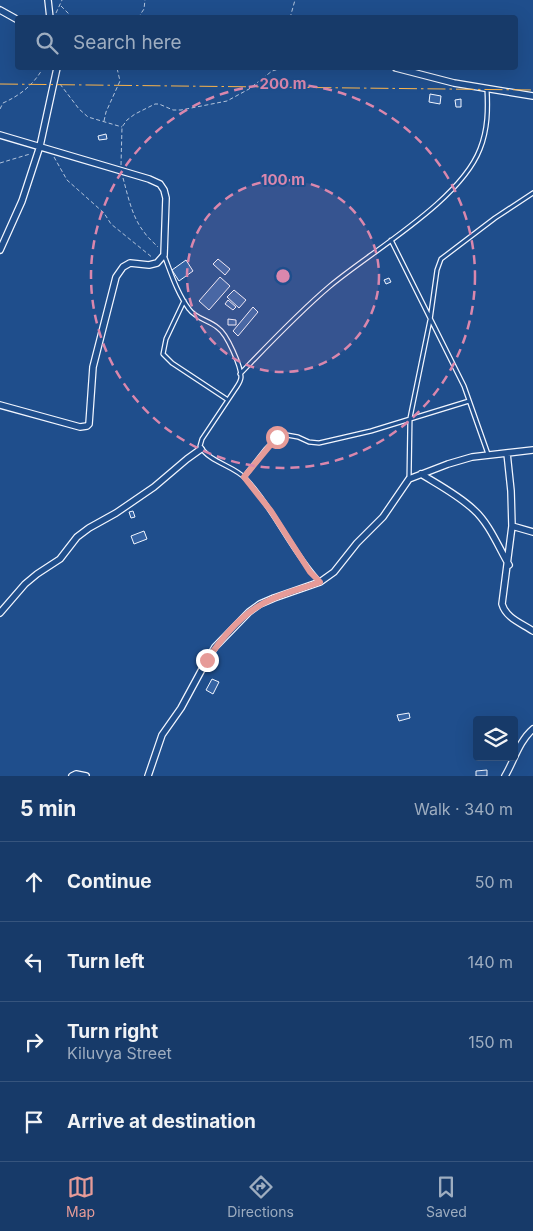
<!DOCTYPE html>
<html lang="en">
<head>
<meta charset="utf-8">
<style>
  :root { --surface:#173a69; --page:#20416f; --text:#f1f3f6; --muted:#9eadc0; --line:#36547d; --accent:#e69b98 }
  body { margin:0; font-family:Inter,sans-serif; background:var(--page); color:var(--text) }
  .controls { position:absolute; right:15px; bottom:15px; display:grid; overflow:hidden; border-radius:5px; box-shadow:0 5px 20px #0002 }
  .controls button { width:45px; height:45px; display:grid; place-items:center; padding:0; border:0; border-bottom:1px solid var(--line); background:var(--surface); color:var(--text); font:25px sans-serif }
  .stop { position:absolute; width:15px; height:15px; margin:-11px; border:4px solid #e69b98; border-radius:50%; background:#fff }
  .stop.end { background:#e69b98; border-color:#fff; box-shadow:0 1px 5px #0008 }
  .list { margin:0; padding:0; list-style:none }
  h2 { display:flex; justify-content:space-between; align-items:center; height:65px; margin:0; padding:0 20px; font-size:21px }
  h2 small { font-size:16px; font-weight:400; color:var(--muted) }
  .list li { display:grid; grid-template-columns:32px 1fr auto; gap:15px; align-items:center; box-sizing:border-box; height:80px; padding:0 20px; border-top:1px solid var(--line) }
  .list b { display:block; font-size:19px; white-space:nowrap }
  .list p { margin:0; font-size:16px; white-space:nowrap; color:var(--muted) }
  .list em { font-size:16px; font-style:normal; color:var(--muted) }
  .icon { flex:none; width:28px; height:28px; fill:none; stroke:currentColor; stroke-width:2; stroke-linecap:round; stroke-linejoin:round }
  .map { position:relative; flex:none; width:533px; height:776px; overflow:hidden }
  .search { position:absolute; background:var(--surface); box-shadow:0 5px 20px #0002; left:15px; right:15px; top:15px; height:55px; display:flex; align-items:center; gap:12px; box-sizing:border-box; padding:0 18px; border-radius:5px; color:var(--muted); font-size:19px }
  .sheet { height:385px; background:var(--surface) }
  nav { display:flex; justify-content:space-around; align-items:center; box-sizing:border-box; height:70px; border-top:1px solid var(--line); background:var(--surface); font-size:14px; color:var(--muted) }
  nav a { display:grid; justify-items:center; gap:2px }
  nav .on { color:var(--accent) }
  .map>svg:first-child { display:block }
  .building { fill:#3563a3; stroke:#f2f6ff }
  .lines { fill:none; stroke-linecap:round; stroke-linejoin:round }
  .service-casing { stroke:#f2f6ff; stroke-width:5.5 }
  .minor-casing { stroke:#f2f6ff; stroke-width:8 }
  .path { stroke:#b3c4dc; stroke-width:1; stroke-dasharray:4 2.5; stroke-linecap:butt }
  .service { stroke:#1f4e8c; stroke-width:3 }
  .minor { stroke:#1f4e8c; stroke-width:5.5 }
  .power { stroke:#ffb74d; stroke-width:1; stroke-dasharray:18 4 2.5 4; stroke-linecap:butt }
  .route { stroke:#e69b98; stroke-width:6 }
  .ring { fill:none; stroke:#da87ad; stroke-width:2.5; stroke-dasharray:9 6 }
  .centre { fill:#da87ad; stroke:#1f4e8c; stroke-width:2.5 }
  .ring-label { font-size:15px; text-anchor:middle; font-weight:bold; fill:#da87ad; stroke:#1f4e8c; stroke-width:4; stroke-linejoin:round; paint-order:stroke }
</style>
</head>
<body>
<div class="map">
<svg width="533" height="776" viewBox="0 0 533 776">
  <rect width="100%" height="100%" fill="#1f4e8c"/>
  <!-- building -->
  <path class="building" d="M430,94L441,96L440,104L429,102Z
    M461,99V107H456L455,100Z
    M106,134L107,139L99,140L98,136Z
    M218,259L230,269L225,275L213,264Z
    M186,260L193,271L179,281L172,270Z
    M220,277L230,286L209,310L199,301Z
    M389,278L391,282L386,284L384,280Z
    M234,290L246,300L239,308L227,297Z
    M228,300L236,307L233,310L225,304Z
    M253,307L258,312L238,336L233,331Z
    M228,319L236,320V325H228Z
    M133,511L135,517L131,518L129,512Z
    M144,531L147,539L134,544L131,536Z
    M212,679L219,682L213,694L206,690Z
    M409,713L410,718L399,721L397,715Z
    M487,770V776H476V771Z"/>
  <g class="lines">
    <defs>
      <path id="service" d="M391,240L464,386L488,454
        M164,255C171,273 177,293 189,309C196,319 209,320 218,328C227,334 241,366 241,377C241,381 238,385 236,388L202,439L200,446C210,463 233,465 246,479C275,510 291,551 320,582
        M184,301L166,339L163,354L172,363L228,400
        M240,374C269,344 298,313 330,286C373,250 460,201 480,149C488,129 488,109 487,89
        M244,477L266,449L281,434L298,437L309,442L319,443L371,431L469,401
        M409,479L410,418L430,320L437,270L441,259L495,218L533,193"/>
      <path id="minor" d="M48,0L50,18
        M0,10L18,20
        M396,68L454,83L533,96
        M0,135L149,179L160,184L164,190L166,198L164,255L157,263L149,265L130,263L123,267L116,277L93,367L89,424L87,426L80,427L0,405
        M0,250L22,201L40,146L57,68
        M507,453L511,491L512,526L502,604C506,618 521,623 533,631
        M421,474C439,485 458,495 473,509C489,523 498,546 509,565
        M512,526L533,532
        M0,613L25,584L37,574L60,559L77,537L89,528L116,513L154,487L187,459L201,449
        M72,776L76,774L86,776
        M148,776L162,735L181,708L207,660L215,647L249,612L260,604L274,598L320,582L334,572L357,543L383,517L409,479L448,464L472,457L533,450
        M505,776C514,761 519,741 533,729"/>
    </defs>
    <!-- service casing -->
    <use href="#service" class="service-casing"/>
    <!-- minor casing -->
    <use href="#minor" class="minor-casing"/>
    <!-- path -->
    <path class="path" d="M61,6L73,18
      M56,13L62,0
      M138,18L144,9L145,0
      M290,18L295,0
      M60,84L79,109L88,117L122,127
      M0,109L3,103C21,95 34,84 43,68
      M104,121L106,112L120,81L117,68
      M54,157L67,180L104,213L111,224L153,258
      M0,163L30,154
      M121,165L122,127L127,120L135,114L155,104H159L173,110H181L227,101L249,89L272,71L283,68
      M123,178C128,196 132,217 144,232C148,238 153,242 158,247"/>
    <!-- service -->
    <use href="#service" class="service"/>
    <!-- minor -->
    <use href="#minor" class="minor"/>
    <!-- power -->
    <path class="power" d="M0,84L533,90"/>
  </g>
  <g class="lines">
    <!-- route -->
    <path class="route" d="M207,660C223,636 245,610 272,599C287,592 304,588 320,582L310,572L271,511L244,477L277,437"/>
  </g>
  <!-- distance rings -->
  <circle cx="283" cy="276" r="96" fill="#da87ad" fill-opacity=".12"/>
  <g class="ring">
    <circle cx="283" cy="276" r="96"/>
    <circle cx="283" cy="276" r="192"/>
  </g>
  <circle cx="283" cy="276" r="8" class="centre"/>
  <g class="ring-label">
    <text x="283" y="89">200 m</text>
    <text x="283" y="185">100 m</text>
  </g>
</svg>
<div class="controls">
<button><svg class="icon" aria-label="layers" viewBox="0 0 24 24"><path d="M12 4l9 5-9 5-9-5zM3 14l9 5 9-5"/></svg></button>
</div>
<div class="stop" style="left:277px;top:437px"></div>
<div class="stop end" style="left:207px;top:660px"></div>
<div class="search"><svg class="icon" aria-label="search" viewBox="0 0 24 24"><circle cx="10" cy="10" r="6"/><path d="M15 15l6 6"/></svg>Search here</div>
</div>
<section class="sheet">
<h2>5 min<small>Walk · 340 m</small></h2>
<ul class="list">
<li><svg class="icon" aria-label="ahead" viewBox="0 0 24 24"><path d="M12 20V5M6 11l6-6 6 6"/></svg><div><b>Continue</b></div><em>50 m</em></li>
<li><svg class="icon" aria-label="left" viewBox="0 0 24 24"><path d="M17 20v-9H6M10 6l-5 5 5 5"/></svg><div><b>Turn left</b></div><em>140 m</em></li>
<li><svg class="icon" aria-label="right" viewBox="0 0 24 24"><path d="M7 20v-9h11M14 6l5 5-5 5"/></svg><div><b>Turn right</b><p>Kiluvya Street</p></div><em>150 m</em></li>
<li><svg class="icon" aria-label="arrive" viewBox="0 0 24 24"><path d="M6 21V4h12l-3 4 3 4H6"/></svg><div><b>Arrive at destination</b></div></li>
</ul>
</section>
<nav>
<a class="on"><svg class="icon" aria-label="map" viewBox="0 0 24 24"><path d="M3 6l6-2 6 2 6-2v14l-6 2-6-2-6 2zM9 4v14M15 6v14"/></svg>Map</a>
<a><svg class="icon" aria-label="directions" viewBox="0 0 24 24"><path d="M12 3l9 9-9 9-9-9zM9 14v-3h6M13 9l2 2-2 2"/></svg>Directions</a>
<a><svg class="icon" aria-label="saved" viewBox="0 0 24 24"><path d="M7 4h10v16l-5-4-5 4z"/></svg>Saved</a>
</nav>
</body>
</html>
